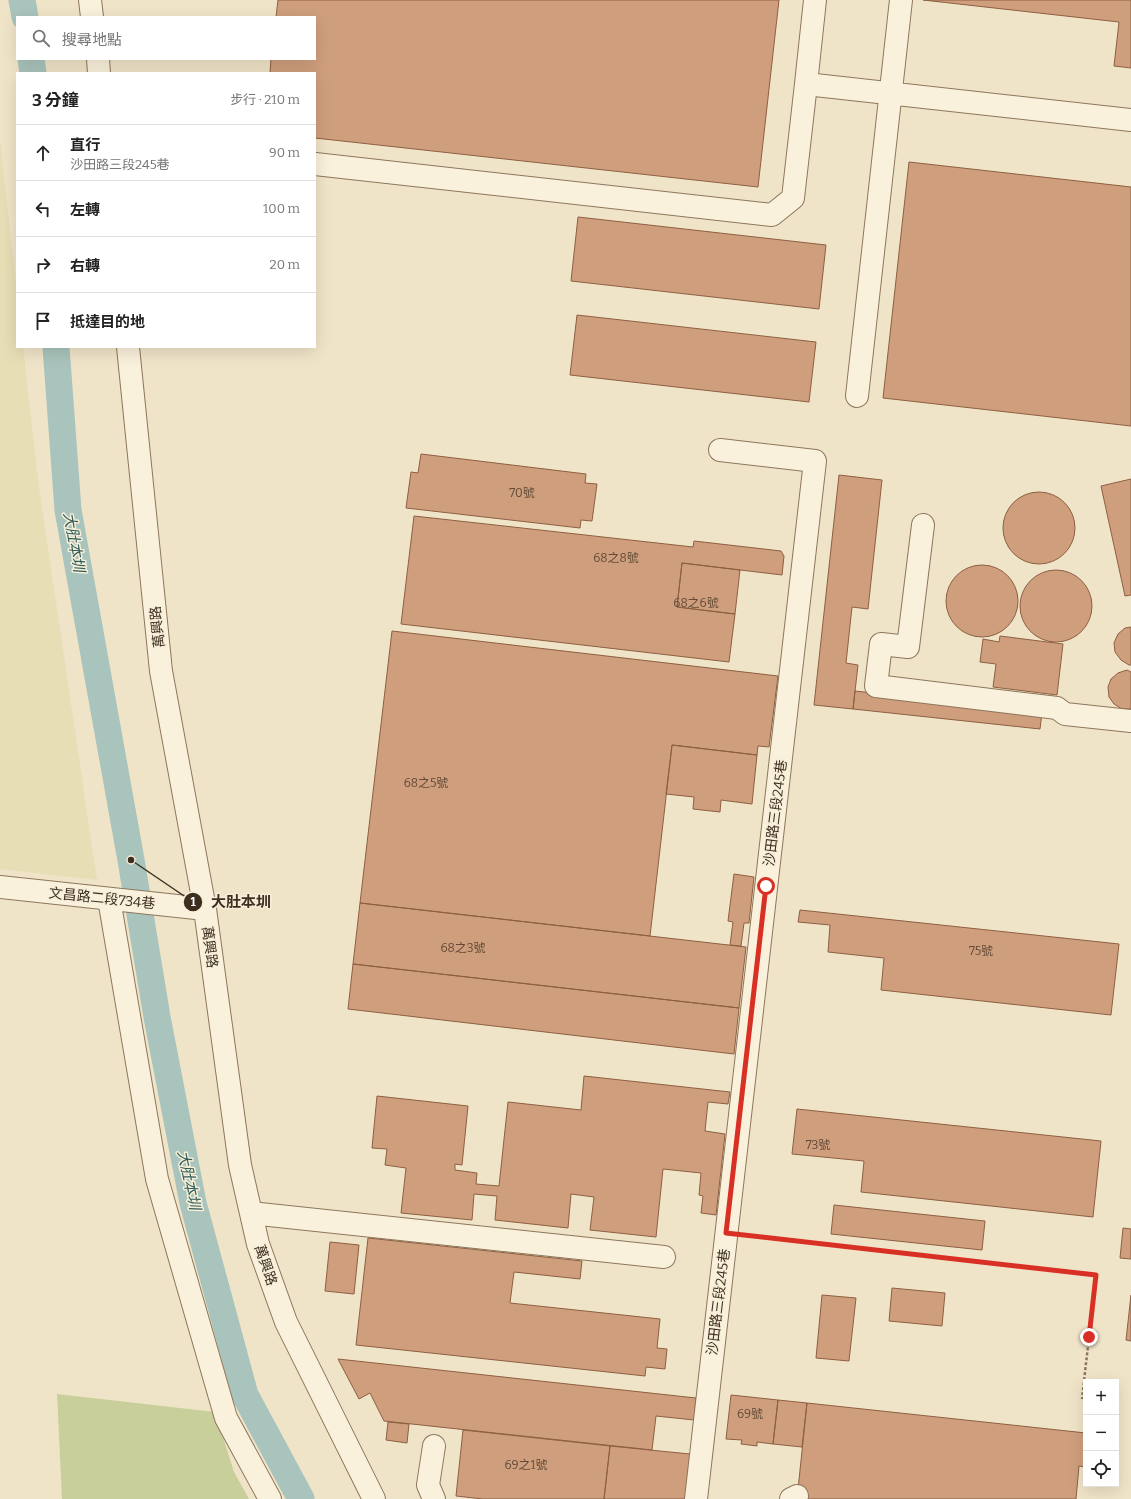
<!DOCTYPE html>
<html lang="zh-TW">
<head>
<meta charset="utf-8">
<style>
  :root { --surface:#fff; --page:#f6f6f6; --text:#222; --muted:#767676; --line:#e0e0e0 }
  body { margin:0; font-family:Bitter,"Noto Sans TC",serif; background:var(--page); color:var(--text) }
  .controls { position:absolute; right:12px; bottom:12px; display:grid; overflow:hidden; border-radius:0px; box-shadow:0 4px 16px #0002 }
  .controls button { width:36px; height:36px; display:grid; place-items:center; padding:0; border:0; border-bottom:1px solid var(--line); background:var(--surface); color:var(--text); font:20px sans-serif }
  .stop { position:absolute; width:12px; height:12px; margin:-9px; border:3px solid #d93025; border-radius:50%; background:#fff }
  .stop.end { background:#d93025; border-color:#fff; box-shadow:0 1px 4px #0008 }
  .list { margin:0; padding:0; list-style:none }
  h2 { display:flex; justify-content:space-between; align-items:center; height:52px; margin:0; padding:0 16px; font-size:17px }
  h2 small { font-size:13px; font-weight:400; color:var(--muted) }
  .list li { display:grid; grid-template-columns:26px 1fr auto; gap:12px; align-items:center; box-sizing:border-box; height:56px; padding:0 16px; border-top:1px solid var(--line) }
  .list b { display:block; font-size:15px; white-space:nowrap }
  .list p { margin:0; font-size:13px; white-space:nowrap; color:var(--muted) }
  .list em { font-size:13px; font-style:normal; color:var(--muted) }
  .icon { flex:none; width:22px; height:22px; fill:none; stroke:currentColor; stroke-width:2; stroke-linecap:round; stroke-linejoin:round }
  .map { position:relative; flex:none; width:1131px; height:1499px; overflow:hidden }
  .search { position:absolute; background:var(--surface); box-shadow:0 4px 16px #0002; left:16px; top:16px; width:300px; height:44px; display:flex; align-items:center; gap:10px; box-sizing:border-box; padding:0 14px; border-radius:0px; color:var(--muted); font-size:15px }
  .panel { position:absolute; background:var(--surface); box-shadow:0 4px 16px #0002; left:16px; top:72px; width:300px; height:276px; border-radius:0px }
  .map>svg:first-child { display:block }
  .farmland { fill:#e6deb5 }
  .green { fill:#c9cf9b }
  .lines { fill:none; stroke-linecap:round; stroke-linejoin:round }
  .canal { stroke:#a9c4bc; stroke-width:27 }
  .building { fill:#cf9f7d; stroke:#8d5f41 }
  .minor-casing { stroke:#8d765c; stroke-width:24 }
  .path { stroke:#8d765c; stroke-width:2.5; stroke-dasharray:3 2; stroke-linecap:butt }
  .minor { stroke:#faf1dc; stroke-width:22 }
  .route { stroke:#d93025; stroke-width:5 }
  .labels { text-anchor:middle; stroke-width:3; stroke-linejoin:round; paint-order:stroke }
  .number-label { font-size:12px; fill:#624a37 }
  .street-label { font-size:14px; fill:#3d2e20; stroke:#f7eed8 }
  .water-label { font-size:15px; font-style:italic; fill:#2f5d5a; stroke:#f7eed8 }
  .leader { fill:none; stroke:#3d2e20; stroke-width:1.5 }
  .callout-dot { fill:#3d2e20; stroke:#f7eed8; stroke-width:1.5 }
  .mark-label { font-size:12px; text-anchor:middle; font-weight:bold; fill:#fff }
  .callout-label { font-size:15px; text-anchor:middle; font-weight:bold; fill:#3d2e20; stroke:#f7eed8; stroke-width:3; stroke-linejoin:round; paint-order:stroke }
</style>
</head>
<body>
<div class="map">
<svg width="1131" height="1499" viewBox="0 0 1131 1499">
  <rect width="100%" height="100%" fill="#f0e4c8"/>
  <!-- farmland -->
  <path class="farmland" d="M0,142L17,292V347H23L39,487L97,880L0,869Z"/>
  <!-- green -->
  <path class="green" d="M57,1394L215,1412L234,1472L249,1499H62Z"/>
  <g class="lines">
    <!-- canal -->
    <path class="canal" d="M22,0L25,17
      M31,59L33,73
      M56,347L68,510L131,860L157,1017L193,1203L245,1395L301,1499"/>
  </g>
  <!-- building -->
  <path class="building" d="M278,0H779L758,187L315,138V73H270L271,59H315V17H276Z
    M923,0H1131V68L1114,66L1119,22Z
    M909,162L1131,187V426L883,398Z
    M578,217L826,245L819,309L571,281Z
    M577,315L816,342L809,402L570,375Z
    M421,454L586,474L585,483L597,484L592,521L581,520L580,528L406,508L411,472L418,473Z
    M839,475L882,480L868,609L852,607L846,663L858,665L853,709L814,705Z
    M1131,479V595L1125,596L1101,486Z
    M1003 528a36 36 0 1 1 72 0a36 36 0 1 1-72 0Z
    M414,516L693,547L694,541L781,551L784,556L782,575L682,563L677,607L735,614L729,662L401,624Z
    M682,563L740,570L735,614L677,607Z
    M946 601a36 36 0 1 1 72 0a36 36 0 1 1-72 0Z
    M1020 606a36 36 0 1 1 72 0a36 36 0 1 1-72 0Z
    M1131,627V665H1129L1121,660L1115,652L1114,643L1118,634L1125,628Z
    M392,631L778,676L769,747L758,746L757,755L672,745L650,936L360,903Z
    M1000,636L1063,644L1057,695L993,687L996,664L980,662L983,639L999,642Z
    M1127,670L1131,672V709H1122L1114,704L1109,697L1108,687L1111,679L1118,673Z
    M855,691L1042,712L1040,729L853,709Z
    M672,745L757,755L752,804L721,800L720,812L693,809L694,797L666,794Z
    M734,874L754,877L749,923H744L741,946L730,945L733,922L728,921Z
    M360,903L746,947L739,1008L353,964Z
    M800,910L1119,944L1111,1015L881,990L884,958L828,952L830,925L798,922Z
    M353,964L739,1008L734,1054L348,1009Z
    M584,1076L730,1092L728,1104L708,1102L705,1131L725,1134L716,1215L701,1213L703,1196L699,1195L701,1173L663,1169L656,1237L590,1230L594,1197L571,1194L568,1228L495,1220L497,1196L474,1194L472,1220L401,1213L406,1168L385,1165L387,1149L372,1148L377,1096L468,1106L462,1165L455,1164V1170L477,1173L476,1184L499,1186L508,1102L581,1110Z
    M797,1109L1101,1141L1093,1217L861,1192L864,1161L792,1154Z
    M834,1205L985,1221L982,1250L831,1234Z
    M1123,1228L1131,1229V1259L1120,1258Z
    M368,1238L582,1261L580,1279L514,1272L510,1303L660,1319L657,1348L667,1349L665,1369L646,1367L645,1376L356,1345Z
    M330,1242L359,1245L354,1294L325,1291Z
    M892,1288L945,1293L942,1326L889,1321Z
    M822,1295L856,1298L849,1361L816,1358Z
    M1131,1295V1341L1126,1340Z
    M338,1359L696,1398L694,1420L656,1416L652,1450L384,1421L370,1393L359,1399Z
    M731,1395L778,1400L773,1444L757,1442V1446L741,1444L742,1440L726,1439Z
    M778,1400L807,1403L802,1447L773,1444Z
    M807,1403L1086,1433V1467L1079,1466L1076,1499H797Z
    M388,1422L409,1424L407,1443L386,1440Z
    M463,1430L610,1446L604,1499H483L456,1496Z
    M610,1446L690,1454L685,1499H604Z"/>
  <g class="lines">
    <defs>
      <path id="minor" d="M90,0L92,17
        M98,59L99,73
        M806,84L815,0
        M315,164L772,215L793,198L806,84L1131,120
        M128,347L161,671L205,909L240,1165L258,1244L286,1322L374,1499
        M857,396L901,0
        M923,525L908,647L881,644L876,686L1057,708L1065,714L1131,721
        M0,887L205,909
        M109,899L157,1179L226,1418L270,1499
        M251,1213L664,1257
        M434,1446L428,1485L434,1499
        M696,1499L815,461L720,450
        M791,1499L797,1496"/>
    </defs>
    <!-- minor casing -->
    <use href="#minor" class="minor-casing"/>
    <!-- path -->
    <path class="path" d="M751,1236L1096,1275L1082,1399"/>
    <!-- minor -->
    <use href="#minor" class="minor"/>
  </g>
  <g class="lines">
    <!-- route -->
    <path class="route" d="M766,886L726,1233L1096,1275L1089,1337"/>
  </g>
  <g class="labels">
    <!-- number labels -->
    <g class="number-label">
      <text x="522" y="497">70號</text>
      <text x="616" y="562">68之8號</text>
      <text x="696" y="607">68之6號</text>
      <text x="426" y="787">68之5號</text>
      <text x="463" y="952">68之3號</text>
      <text x="981" y="955">75號</text>
      <text x="818" y="1149">73號</text>
      <text x="750" y="1418">69號</text>
      <text x="526" y="1469">69之1號</text>
    </g>
    <!-- street labels -->
    <g class="street-label">
      <text transform="translate(157 627) rotate(-96)" y="5">萬興路</text>
      <text transform="translate(775 813) rotate(-83)" y="5">沙田路三段245巷</text>
      <text transform="translate(102 898) rotate(6)" y="5">文昌路二段734巷</text>
      <text transform="translate(210 947) rotate(82)" y="5">萬興路</text>
      <text transform="translate(266 1265) rotate(71)" y="5">萬興路</text>
      <text transform="translate(718 1302) rotate(-83)" y="5">沙田路三段245巷</text>
    </g>
    <!-- water labels -->
    <g class="water-label">
      <text transform="translate(74 542) rotate(80)" y="5">大肚本圳</text>
      <text transform="translate(189 1180) rotate(78)" y="5">大肚本圳</text>
    </g>
  </g>
  <!-- callouts -->
  <path class="leader" d="M131 860L193 902"/>
  <g class="callout-dot">
    <circle cx="131" cy="860" r="4"/>
    <circle cx="193" cy="902" r="10"/>
  </g>
  <g class="mark-label">
    <text x="193" y="906">1</text>
  </g>
  <g class="callout-label">
    <text x="241" y="907">大肚本圳</text>
  </g>
</svg>
<div class="controls">
<button>+</button>
<button>−</button>
<button><svg class="icon" aria-label="locate" viewBox="0 0 24 24"><circle cx="12" cy="12" r="6"/><path d="M12 2v4M12 18v4M2 12h4M18 12h4"/></svg></button>
</div>
<div class="stop" style="left:766px;top:886px"></div>
<div class="stop end" style="left:1089px;top:1337px"></div>
<div class="search"><svg class="icon" aria-label="search" viewBox="0 0 24 24"><circle cx="10" cy="10" r="6"/><path d="M15 15l6 6"/></svg>搜尋地點</div>
<section class="panel">
<h2>3 分鐘<small>步行 · 210 m</small></h2>
<ul class="list">
<li><svg class="icon" aria-label="ahead" viewBox="0 0 24 24"><path d="M12 20V5M6 11l6-6 6 6"/></svg><div><b>直行</b><p>沙田路三段245巷</p></div><em>90 m</em></li>
<li><svg class="icon" aria-label="left" viewBox="0 0 24 24"><path d="M17 20v-9H6M10 6l-5 5 5 5"/></svg><div><b>左轉</b></div><em>100 m</em></li>
<li><svg class="icon" aria-label="right" viewBox="0 0 24 24"><path d="M7 20v-9h11M14 6l5 5-5 5"/></svg><div><b>右轉</b></div><em>20 m</em></li>
<li><svg class="icon" aria-label="arrive" viewBox="0 0 24 24"><path d="M6 21V4h12l-3 4 3 4H6"/></svg><div><b>抵達目的地</b></div></li>
</ul>
</section>
</div>
</body>
</html>
